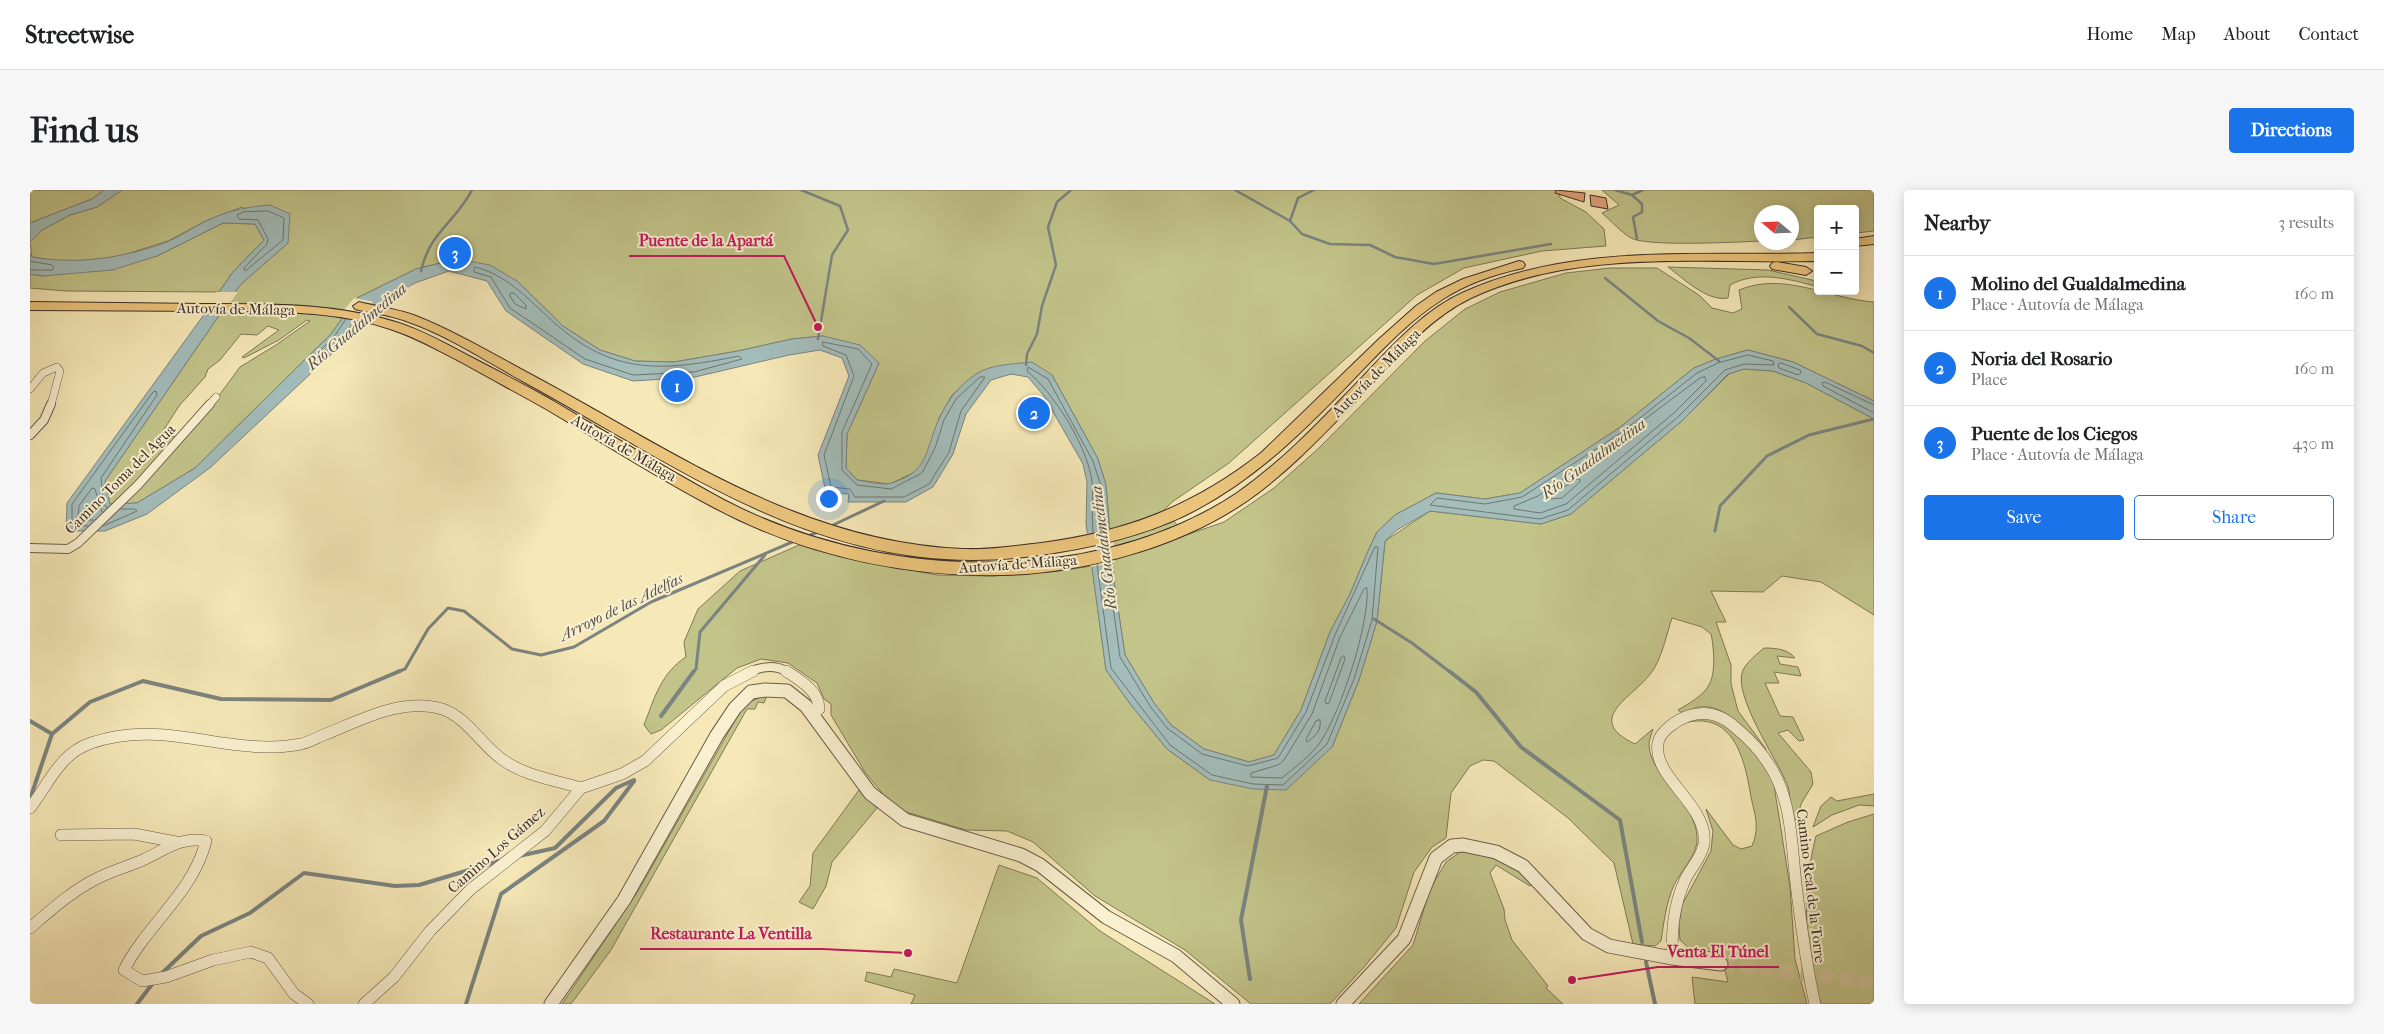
<!DOCTYPE html>
<html lang="en">
<head>
<meta charset="utf-8">
<style>
  :root { --surface:#fff; --page:#f6f6f6; --text:#202124; --muted:#757577; --line:#e0e0e0; --accent:#1a73e8 }
  body { margin:0; font-family:"IM FELL French Canon",serif; background:var(--page); color:var(--text) }
  .controls { position:absolute; right:15px; top:15px; display:grid; overflow:hidden; border-radius:5px; box-shadow:0 2px 12px #0003 }
  .controls button { width:45px; height:45px; display:grid; place-items:center; padding:0; border:0; border-bottom:1px solid var(--line); background:var(--surface); color:var(--text); font:25px sans-serif }
  .compass { position:absolute; left:1724px; top:15px; width:45px; height:45px; border-radius:50%; background:var(--surface); box-shadow:0 2px 12px #0003; rotate:289deg }
  .you { position:absolute; left:798px; top:308px; width:18px; height:18px; margin:-12px; border:4px solid #fff; border-radius:50%; background:#1a73e8; box-shadow:0 0 0 8px #1a73e833 }
  .badge { display:grid; place-items:center; width:32px; height:32px; border-radius:50%; background:var(--accent); color:#fff; font-size:16px; font-weight:700 }
  .pin { position:absolute; translate:-50% -50%; border:2px solid #fff; box-shadow:0 1px 5px #0006 }
  .list { margin:0; padding:0; list-style:none }
  h2 { display:flex; justify-content:space-between; align-items:center; height:65px; margin:0; padding:0 20px; font-size:21px }
  h2 small { font-size:16px; font-weight:400; color:var(--muted) }
  .list li { display:grid; grid-template-columns:32px 1fr auto; gap:15px; align-items:center; box-sizing:border-box; height:75px; padding:0 20px; border-top:1px solid var(--line) }
  .list b { display:block; font-size:19px; white-space:nowrap }
  .list p { margin:0; font-size:16px; white-space:nowrap; color:var(--muted) }
  .list em { font-size:16px; font-style:normal; color:var(--muted) }
  .actions { display:flex; gap:10px; padding:15px 20px }
  .actions a { flex:1; padding:11px 0; border:1px solid var(--accent); border-radius:5px; text-align:center; font-size:18px; color:var(--accent) }
  .actions .main { background:var(--accent); color:#fff }
  .map { position:relative; flex:none; width:1844px; height:814px; overflow:hidden; border-radius:5px }
  header { display:flex; align-items:center; gap:30px; box-sizing:border-box; height:70px; padding:0 25px; background:var(--surface); border-bottom:1px solid var(--line) }
  header strong { font-size:24px }
  nav { display:flex; gap:28px; margin-inline-start:auto; font-size:18px }
  .intro { display:flex; align-items:center; justify-content:space-between; box-sizing:border-box; height:120px; padding:0 30px }
  h1 { margin:0; font-size:35px }
  .button { padding:12px 22px; border-radius:5px; background:var(--accent); color:#fff; font-size:18px; font-weight:700 }
  main { display:flex; gap:30px; padding:0 30px }
  aside { flex:1; background:var(--surface); border-radius:5px; box-shadow:0 2px 12px #0003 }
  .map>svg:first-child { display:block }
  .green { fill:#c2c48a; stroke:#807958 }
  .water { fill:#a3bdbb; stroke:#7b8480 }
  .pier { fill:#f6e8b7 }
  .lines { fill:none; stroke-linecap:round; stroke-linejoin:round }
  .shore { stroke:#707671; stroke-width:1 }
  .stream-far2 { stroke:#7b8480; stroke-width:2.5 }
  .stream-far1 { stroke:#7b8480; stroke-width:3 }
  .stream { stroke:#7b8480; stroke-width:4 }
  .river { fill:#a3bdbb; fill-rule:evenodd }
  .building { fill:#e0a27a; stroke:#3e2e27 }
  .tertiary-tunnel { stroke:#d1c39a; stroke-width:13; stroke-dasharray:13 7; stroke-linecap:butt }
  .minor-far2-casing { stroke:#6c5c4b; stroke-width:8 }
  .minor-far1-casing { stroke:#6c5c4b; stroke-width:10 }
  .minor-casing { stroke:#6c5c4b; stroke-width:12 }
  .tertiary-casing { stroke:#6c5c4b; stroke-width:15 }
  .motorway-casing { stroke:#3e2e27; stroke-width:2 }
  .minor-far2 { stroke:#f9f0d0; stroke-width:7 }
  .minor-far1 { stroke:#f9f0d0; stroke-width:8 }
  .minor { stroke:#f9f0d0; stroke-width:11 }
  .tertiary { stroke:#f9f0d0; stroke-width:13 }
  .motorway { fill:#ebc47c; fill-rule:evenodd }
  .labels { text-anchor:middle; stroke-width:4; stroke-linejoin:round; paint-order:stroke }
  .street-label { font-size:15px; fill:#3e2e27; stroke:#f9f0d0 }
  .water-label { font-size:16px; font-style:italic; fill:#57524c; stroke:#f9f0d0 }
  .leader { fill:none; stroke:#c2185b; stroke-width:2 }
  .callout-dot { fill:#c2185b; stroke:#f9f0d0; stroke-width:2 }
  .callout-label { font-size:16px; text-anchor:middle; font-weight:bold; fill:#c2185b; stroke:#f9f0d0; stroke-width:4; stroke-linejoin:round; paint-order:stroke }
</style>
</head>
<body>
<header>
<strong>Streetwise</strong>
<nav><a>Home</a><a>Map</a><a>About</a><a>Contact</a></nav>
</header>
<div class="intro"><h1>Find us</h1><a class="button">Directions</a></div>
<main>
<div class="map">
<svg width="1844" height="814" viewBox="0 0 1844 814">
  <rect width="100%" height="100%" fill="#f6e8b7"/>
  <filter id="stains"><feTurbulence type="fractalNoise" baseFrequency=".004" numOctaves="4"/><feColorMatrix values="0 0 0 0 .2 0 0 0 0 .09 0 0 0 0 .02 0 0 0 .5 -.17"/></filter>
  <radialGradient id="worn" r=".72"><stop offset=".6" stop-color="#630" stop-opacity="0"/><stop offset="1" stop-color="#630" stop-opacity=".3"/></radialGradient>
  <!-- green -->
  <path class="green" d="M0,0H74L62,9L0,33Z
    M92,0H1529L1530,8L1556,22L1574,39L1576,56L1512,61L1434,78L1387,105L1199,273L1142,312L1134,320L1156,345L1194,332L1244,298L1289,258L1395,151L1435,119L1470,102L1536,83L1580,78H1627L1669,105L1682,118L1703,123L1712,119L1709,100C1754,81 1799,109 1844,112V211L1763,172L1718,160L1686,169L1664,178L1589,238L1490,303L1455,309L1406,303L1365,325L1347,342L1338,361L1320,404L1300,442L1271,520L1244,565L1219,572L1174,559L1141,535L1124,513L1095,465L1084,392L1076,295L1068,269L1022,185L948,183L922,205L909,228L901,256L889,280L860,294L827,290L816,278L817,244L849,173L793,146L762,149L708,161L644,172L605,171L570,160L533,136L487,91L427,69L386,79L327,108L301,144L165,278L107,313L92,314L185,211L210,177L246,155L280,131L277,130L249,150L214,168L212,167L249,140L238,136L227,145L211,144L190,170L178,179L175,187L149,216L133,241L125,250L131,255L141,246L148,247L84,314H79L75,291L210,95L258,53L212,17L174,32L138,51L84,68L30,72L2,67L0,52L12,40L40,25L67,17Z
    M1572,0H1844V41L1825,43V19H1788V47L1762,50V22H1732L1731,51C1709,52 1617,57 1601,48C1591,42 1581,31 1572,23L1589,15Z
    M193,33L225,34L234,50L202,83L189,102L36,101L0,98V84L13,86L127,66Z
    M1638,77L1738,80L1782,90L1788,92V97C1760,89 1727,80 1700,95L1698,108C1677,112 1653,88 1638,77Z
    M1714,179L1743,181L1776,193L1844,229V425L1791,392L1752,386L1733,402L1681,401L1696,432H1686L1701,475V494L1708,521L1736,559L1735,563C1718,544 1698,513 1668,517C1663,518 1658,522 1653,524L1648,520C1658,514 1673,506 1679,495C1686,484 1684,457 1681,444L1672,437L1642,428C1637,443 1631,471 1621,483C1604,507 1552,529 1605,554L1623,539C1622,543 1619,549 1619,554C1619,586 1667,613 1667,648C1668,664 1651,681 1644,695C1636,713 1634,732 1631,751L1625,756L1603,754L1584,673L1538,628L1464,571L1453,570L1440,576L1421,603L1416,648L1402,657L1384,682L1366,738L1335,776L1300,814H1221L1155,760L1065,706L1003,652L977,641L936,640L873,621L857,609L835,582L801,525V514L794,509L787,493L758,473L731,469L707,478L631,540L621,544L614,535C624,509 631,483 656,467L654,452L668,419L710,381L769,355L825,370L907,385L963,386L1029,381L1062,376L1076,480L1101,515L1137,559L1180,590L1302,557L1329,490L1347,431L1355,351L1400,321L1511,334L1541,324L1653,230L1699,184Z
    M1734,458C1745,458 1758,459 1765,468L1747,466L1750,474L1768,477L1771,486L1744,482L1749,493H1735L1750,526L1763,527L1774,550L1769,551L1758,540L1748,543L1781,582L1783,594L1771,614L1767,630L1762,629C1760,618 1761,604 1757,594C1747,569 1702,505 1713,480C1717,472 1727,464 1734,458Z
    M737,505L734,513L728,512L725,519H717L581,760L541,814H532L608,701L711,520L719,512Z
    M1668,527L1681,528L1695,533L1732,570L1744,595L1760,697L1765,769L1777,814H1665L1662,787L1698,792L1690,763L1660,759L1650,750L1649,735L1652,715L1681,661L1683,641L1676,619L1703,655L1711,659L1722,656C1730,637 1725,626 1721,607C1715,571 1705,523 1658,532Z
    M829,600L847,618L802,672L796,696L783,719L769,712L780,696L783,663Z
    M1844,604V616L1829,615L1802,625L1783,637L1791,616L1801,607L1807,611Z
    M1844,624V814H1791C1773,759 1772,701 1786,646L1818,632Z
    M1430,662C1459,663 1480,674 1503,692L1500,696L1466,675L1460,683L1474,719L1475,730L1482,750L1518,796L1516,798L1533,814H1329L1383,755L1400,699L1416,672Z
    M969,675L1007,688L1070,741L1185,814H881L885,805L835,791L837,782L861,787L864,779L927,793Z"/>
  <!-- water -->
  <path class="water" d="M74,0H92L67,17L40,25L12,40L0,52V33L62,9Z
    M240,15L260,24L258,53L210,95L75,291L80,314L107,313L165,278L301,144L327,108L386,79L427,69L460,75L487,91L533,136L570,160L605,171L644,172L708,161L762,149L793,146L830,155L849,173L817,244L816,278L827,290C837,291 852,296 861,293C901,282 895,257 910,227C918,209 930,195 946,184C961,174 985,174 1002,172L1022,185L1068,269L1076,295L1084,392L1095,465L1124,513L1141,535L1174,559L1219,572L1244,565L1271,520L1300,442L1320,404L1338,361L1347,342L1365,325L1406,303L1455,309L1490,303L1589,238L1664,178L1686,169L1718,160L1763,172L1844,211V229L1776,193L1743,181L1714,179L1698,184L1653,230L1541,324L1511,334L1400,321L1367,340L1355,351L1347,431L1329,490L1302,557L1256,600L1223,599L1180,590L1137,559L1101,515L1076,480L1056,334L1057,292L1053,274L1014,206L998,187L981,184L961,190L936,224L923,264L903,297L876,312H818L819,304L796,303L788,265L819,186L812,168L790,160L759,165L665,187L603,191L553,174L476,121L457,91L419,81L385,93L350,113L309,157L181,277L117,324L75,341H36L37,313L173,126L202,83L234,50L225,34L193,33L127,66L82,80L13,86L0,84V63L2,67C48,75 93,68 137,52C150,47 161,38 174,32C196,21 215,17 240,15Z"/>
  <!-- pier -->
  <path class="pier" d="M186,102H208L193,123H172Z
    M324,108L330,109L354,114L335,133L308,127Z
    M1082,338L1085,372L1060,377L1055,344Z"/>
  <g class="lines">
    <!-- shore -->
    <path class="shore" d="M238,21L254,28L253,50L215,81L214,78L237,54L238,49L228,30L209,29L207,25L213,22Z
      M0,71L22,75L24,78L22,80H0
      M445,77C476,85 494,105 517,126C580,186 629,182 709,166L712,169L664,182L603,185L555,169L480,118L461,87L444,82Z
      M481,103H484L496,115V119L485,114L480,106Z
      M316,129L304,147L285,166L286,169H289L326,131
      M793,152L828,159L842,174L812,242V280L827,295L861,299L892,283L905,258L914,230L926,209L950,187H955L931,221L919,262L899,294L874,307H825L820,299L801,297L794,265L824,186L816,165L793,156Z
      M1718,165L1743,171L1744,175L1714,174L1695,180L1649,226L1538,320L1510,329L1400,315L1407,308L1455,314L1492,307L1592,242L1667,183L1688,173Z
      M1751,173L1770,180L1771,183L1768,185L1749,178L1748,175Z
      M1675,187L1676,191L1645,222L1536,314L1510,323L1484,319V316L1508,306L1544,282L1670,188Z
      M1844,215L1795,192L1792,193L1793,196L1844,223
      M1547,289H1550V292L1532,308L1521,309V306Z
      M64,330H50L48,328L49,316L62,298L65,299L72,322
      M58,336L42,335V314L123,202L126,201L127,205L71,288L74,314L77,318
      M73,336L107,321L105,319H91
      M1063,342C1061,325 1064,309 1062,292C1058,257 1024,203 997,181L998,177L1018,189L1063,271L1071,296L1074,340
      M1067,374L1081,478L1140,555L1182,585L1223,594L1253,595L1297,554L1324,489L1342,430L1348,357H1345L1342,363L1305,445L1276,522L1248,568L1218,576L1172,564L1137,538L1120,516L1090,467L1077,372
      M1337,398C1340,433 1311,521 1291,551C1281,566 1265,577 1252,588L1221,587V583L1248,575L1254,570L1282,524L1310,447L1334,399Z
      M1314,466L1315,469L1299,513L1296,514L1295,511L1311,468Z
      M1290,530C1292,540 1285,547 1277,552L1276,549L1286,531Z"/>
    <!-- stream-far2 -->
    <path class="stream-far2" d="M771,0L810,16L818,40L802,65L788,149
      M1205,0L1260,31
      M1284,0L1268,8L1260,31L1272,44L1300,54L1340,55L1365,67L1404,74L1521,54
      M1585,0L1602,5
      M1607,49L1603,27L1612,22V14L1602,5L1613,0
      M391,81C400,41 425,33 442,0
      M1575,88L1628,131L1659,148L1689,171
      M1759,117L1787,144L1832,156L1844,163
      M996,175L997,164L1007,144L1012,116L1026,75L1018,37L1027,12L1041,0"/>
    <!-- stream-far1 -->
    <path class="stream-far1" d="M801,336L854,311
      M1685,341L1690,316L1737,266L1779,245L1844,229
      M778,346L791,341
      M1344,429L1382,453L1420,482
      M367,482L375,479L398,439L418,418L434,421L482,459L511,465L544,457L621,412L767,350
      M663,482L666,479L670,442L735,365"/>
    <!-- stream -->
    <path class="stream" d="M1419,481L1446,502L1491,557L1590,630L1612,752
      M631,526L664,481
      M0,531L22,544
      M0,609L22,544L60,512L113,491L191,509L301,510L370,481
      M489,666L525,658L586,598L604,590
      M1616,772L1625,814
      M129,786L171,746L220,723L274,683L365,696L389,695L469,671
      M1220,789L1211,730L1237,596
      M107,814L123,793
      M436,814L471,704L574,631L604,591"/>
    <!-- river -->
    <path class="river" d="M374,89L382,94L379,97L333,136H321L319,133L321,130L369,91Z"/>
  </g>
  <!-- building -->
  <path class="building" d="M1526,0L1555,3L1554,12L1525,3Z
    M1560,5L1576,8L1578,19L1561,16Z
    M1005,216L1011,225L990,233Z"/>
  <g class="lines">
    <!-- tertiary-tunnel -->
    <path class="tertiary-tunnel" d="M1691,774L1844,793"/>
    <defs>
      <path id="minor-far2" d="M0,199L13,183L27,177L30,181L21,215
        M179,215L186,207"/>
      <path id="minor-far1" d="M0,245L14,230L21,214
        M0,358L38,359L48,353L108,295L180,214
        M720,482C732,476 746,475 758,482"/>
      <path id="minor" d="M756,481C770,490 789,501 789,519L783,524
        M0,618C19,594 29,564 61,553C135,527 200,568 271,554C280,552 288,547 296,544C331,530 373,507 412,519C437,527 452,556 473,570C495,586 525,590 551,598
        M31,645L104,644L146,652
        M0,738C21,720 43,700 68,688C84,680 100,676 115,669C136,659 152,646 176,651C163,703 117,734 94,780L112,791L136,787L183,770L221,762L238,768L264,804L278,814
        M1642,768C1642,741 1643,716 1655,690C1660,679 1672,667 1674,654C1679,615 1622,588 1628,553C1630,541 1647,530 1658,526C1677,520 1692,525 1706,538C1762,584 1759,629 1766,694C1771,735 1776,775 1785,814
        M334,814L364,787L400,741L441,699L515,641L551,598L592,584L615,571L694,496L723,481"/>
      <path id="tertiary" d="M521,814L594,710L687,545L705,518L721,502L735,500L757,501L776,516L840,603L875,630L991,665L1010,675L1076,727L1146,766L1203,814
        M1313,814L1374,749L1406,668L1422,656L1433,655L1466,662L1493,676L1557,744L1579,756L1642,768L1691,774"/>
      <path id="motorway" d="M1844,46V54L1825,56V49Z
        M1788,63V71C1673,74 1548,58 1441,108C1395,130 1359,176 1325,212C1291,247 1257,283 1217,311C1154,354 1072,378 996,384C890,391 779,368 685,318C627,288 572,252 516,219C488,203 459,188 431,172C408,160 385,147 360,139C304,120 244,122 186,121C124,121 62,120 0,120V112C58,113 117,113 175,114C240,114 306,113 369,133C393,141 417,154 439,166C468,181 497,196 525,212C581,245 637,279 694,310C786,358 893,378 996,371C1069,366 1146,344 1207,303C1247,275 1282,240 1315,205C1350,170 1386,124 1432,103C1543,52 1669,67 1788,63Z
        M1489,71L1493,72L1495,75L1493,78C1465,84 1438,93 1413,109C1378,131 1349,163 1320,193C1270,245 1221,293 1156,325C1108,348 1056,359 1003,366C801,392 661,283 494,192C456,171 417,145 376,131C360,125 341,123 325,119L323,116L329,112C348,117 368,119 386,126C426,142 463,164 500,184C641,259 767,352 933,359C959,360 985,356 1011,353C1096,342 1163,316 1231,263L1349,149L1386,116L1406,102L1433,89Z
        M1746,72L1776,77L1782,81L1776,85L1742,79L1740,76L1742,73Z"/>
    </defs>
    <!-- minor-far2 casing -->
    <use href="#minor-far2" class="minor-far2-casing"/>
    <!-- minor-far1 casing -->
    <use href="#minor-far1" class="minor-far1-casing"/>
    <!-- minor casing -->
    <use href="#minor" class="minor-casing"/>
    <!-- tertiary casing -->
    <use href="#tertiary" class="tertiary-casing"/>
    <!-- motorway casing -->
    <use href="#motorway" class="motorway-casing"/>
    <!-- minor-far2 -->
    <use href="#minor-far2" class="minor-far2"/>
    <!-- minor-far1 -->
    <use href="#minor-far1" class="minor-far1"/>
    <!-- minor -->
    <use href="#minor" class="minor"/>
    <!-- tertiary -->
    <use href="#tertiary" class="tertiary"/>
    <!-- motorway -->
    <use href="#motorway" class="motorway"/>
  </g>
  <g class="labels">
    <!-- street labels -->
    <g class="street-label">
      <text transform="translate(206 119) rotate(1)" y="5">Autovía de Málaga</text>
      <text transform="translate(1346 183) rotate(-45)" y="5">Autovía de Málaga</text>
      <text transform="translate(594 258) rotate(30)" y="5">Autovía de Málaga</text>
      <text transform="translate(90 289) rotate(-45)" y="5">Camino Toma del Agua</text>
      <text transform="translate(988 374) rotate(-4)" y="5">Autovía de Málaga</text>
      <text transform="translate(466 660) rotate(-41)" y="5">Camino Los Gámez</text>
      <text transform="translate(1781 696) rotate(83)" y="5">Camino Real de la Torre</text>
    </g>
    <!-- water labels -->
    <g class="water-label">
      <text transform="translate(326 136) rotate(-40)" y="6">Río Guadalmedina</text>
      <text transform="translate(1563 268) rotate(-36)" y="6">Río Guadalmedina</text>
      <text transform="translate(1073 358) rotate(-97)" y="6">Río Guadalmedina</text>
      <text transform="translate(591 416) rotate(-26)" y="6">Arroyo de las Adelfas</text>
    </g>
  </g>
  <!-- callouts -->
  <path class="leader" d="M788 137L754 66H599M878 763L792 759H610M1542 790L1628 777H1749"/>
  <g class="callout-dot">
    <circle cx="788" cy="137" r="5"/>
    <circle cx="878" cy="763" r="5"/>
    <circle cx="1542" cy="790" r="5"/>
  </g>
  <g class="callout-label">
    <text x="676" y="56">Puente de la Apartá</text>
    <text x="701" y="749">Restaurante La Ventilla</text>
    <text x="1688" y="767">Venta El Túnel</text>
  </g>
  <rect width="100%" height="100%" filter="url(#stains)"/>
  <rect width="100%" height="100%" fill="url(#worn)"/>
</svg>
<div class="controls">
<button>+</button>
<button>−</button>
</div>
<svg class="compass" viewBox="-18 -18 36 36"><path d="M0-13l5 13h-10z" fill="#e53935"/><path d="M0 13l5-13h-10z" fill="#757577"/></svg>
<div class="you"></div>
<div class="pin badge" style="left:647px;top:196px">1</div>
<div class="pin badge" style="left:1004px;top:223px">2</div>
<div class="pin badge" style="left:425px;top:63px">3</div>
</div>
<aside>
<h2>Nearby<small>3 results</small></h2>
<ul class="list">
<li><span class="badge">1</span><div><b>Molino del Gualdalmedina</b><p>Place · Autovía de Málaga</p></div><em>160 m</em></li>
<li><span class="badge">2</span><div><b>Noria del Rosario</b><p>Place</p></div><em>160 m</em></li>
<li><span class="badge">3</span><div><b>Puente de los Ciegos</b><p>Place · Autovía de Málaga</p></div><em>430 m</em></li>
</ul>
<div class="actions"><a class="main">Save</a><a>Share</a></div>
</aside>
</main>
</body>
</html>
